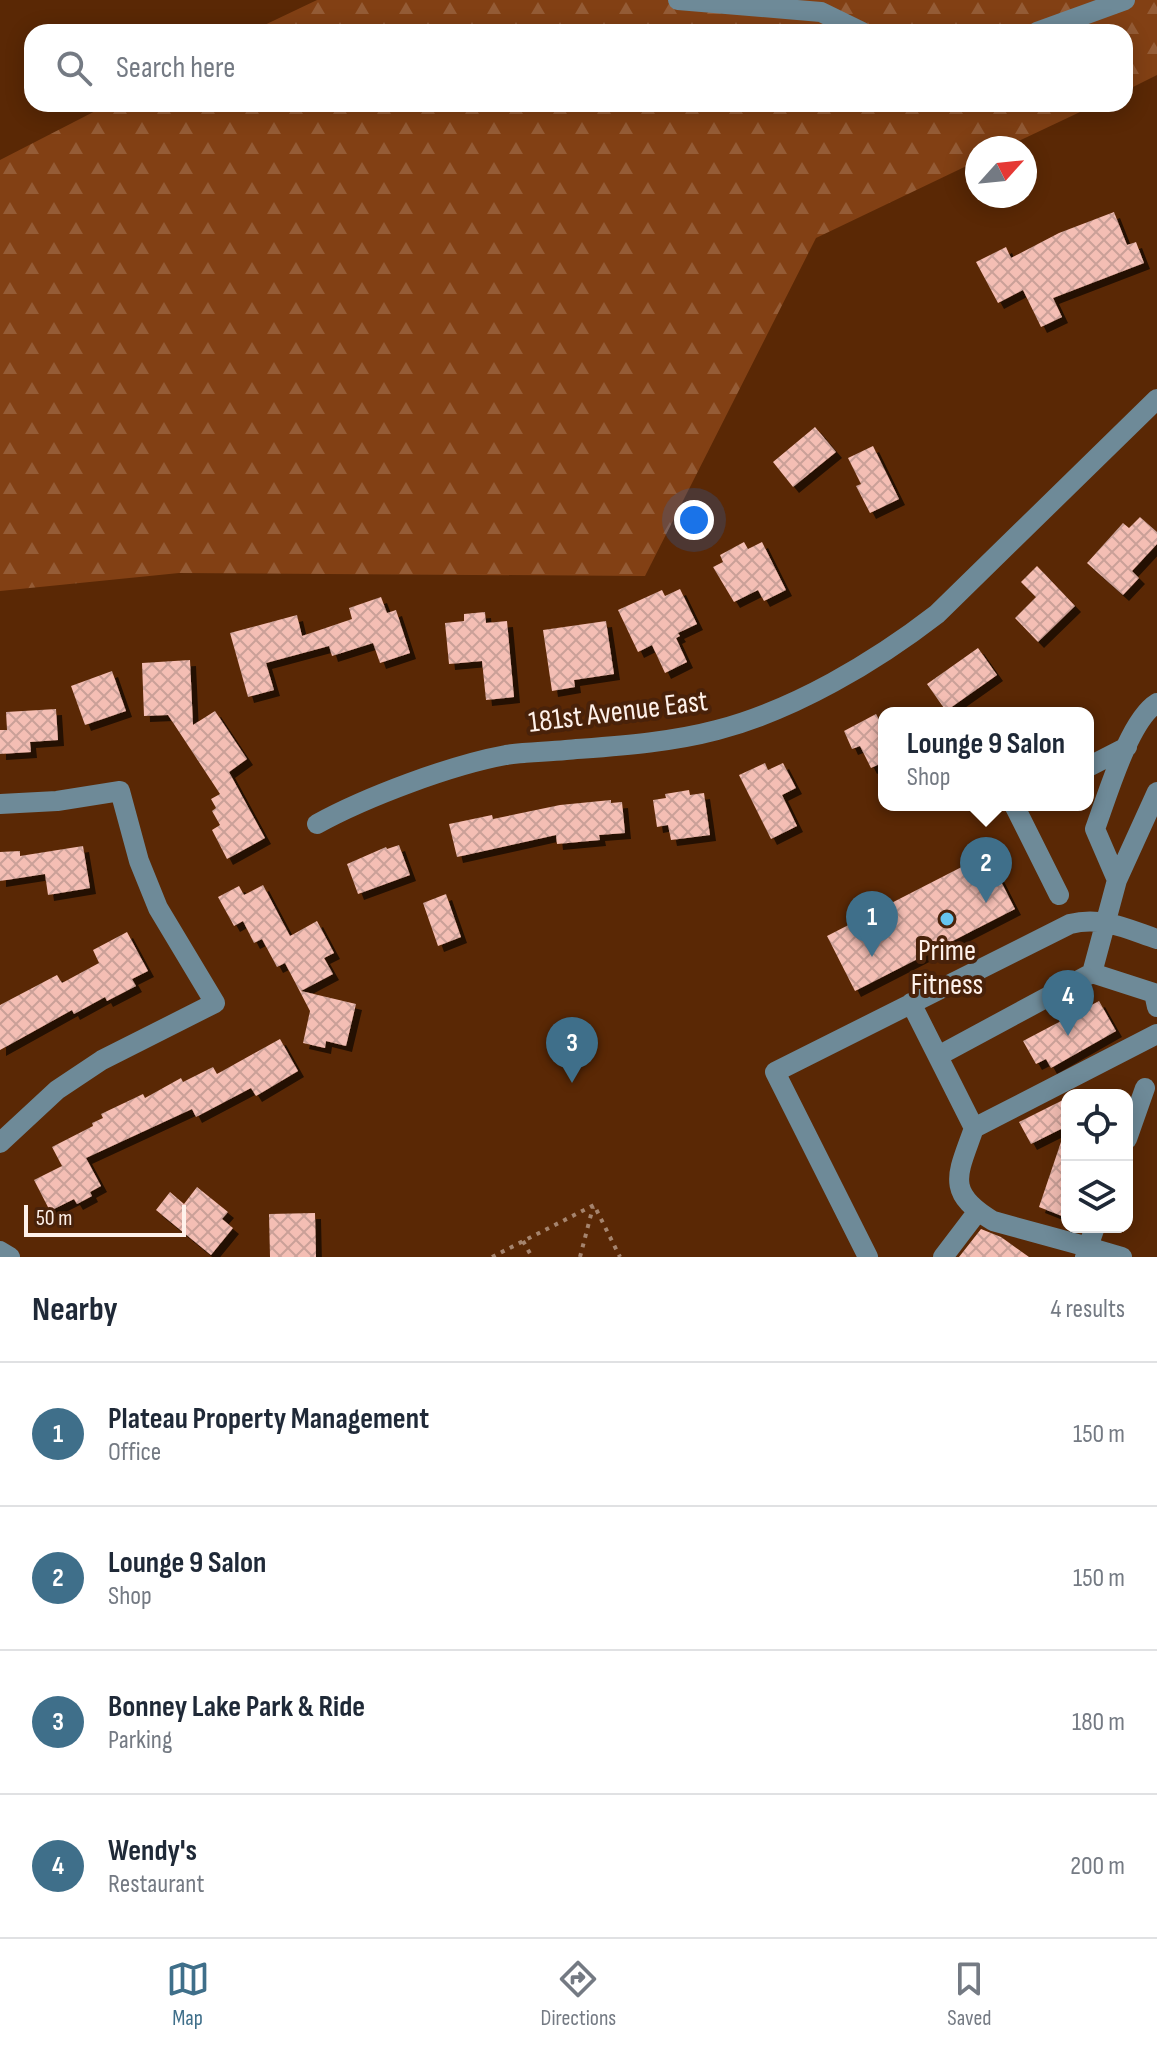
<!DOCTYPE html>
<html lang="en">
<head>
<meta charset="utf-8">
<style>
  :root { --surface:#fff; --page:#f6f6f7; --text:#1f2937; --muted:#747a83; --line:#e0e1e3; --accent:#3f6f8a }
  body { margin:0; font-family:"Sofia Sans Condensed",sans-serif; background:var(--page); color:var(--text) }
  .controls { position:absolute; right:24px; bottom:24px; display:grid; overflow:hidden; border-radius:16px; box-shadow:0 4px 20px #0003 }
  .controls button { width:72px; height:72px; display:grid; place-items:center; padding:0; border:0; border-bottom:2px solid var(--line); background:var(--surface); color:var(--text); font:40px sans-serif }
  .compass { position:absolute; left:965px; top:136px; width:72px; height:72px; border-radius:50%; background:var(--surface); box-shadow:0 4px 20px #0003; rotate:63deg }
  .scale { position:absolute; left:24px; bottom:20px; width:162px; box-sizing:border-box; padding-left:8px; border:4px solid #fef1ea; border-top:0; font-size:22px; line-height:28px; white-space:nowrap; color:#fef1ea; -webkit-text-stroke:6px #49220a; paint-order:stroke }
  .you { position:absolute; left:694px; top:520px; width:28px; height:28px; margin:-20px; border:6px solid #fff; border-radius:50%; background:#1a73e8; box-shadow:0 0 0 12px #1a73e833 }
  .badge { display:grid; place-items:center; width:52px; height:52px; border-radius:50%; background:var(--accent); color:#fff; font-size:26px; font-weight:700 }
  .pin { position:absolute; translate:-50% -66px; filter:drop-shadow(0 2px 4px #0008) }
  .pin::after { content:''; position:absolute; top:42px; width:28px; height:24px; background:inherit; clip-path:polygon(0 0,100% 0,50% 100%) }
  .popup { position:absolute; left:878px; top:707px; width:216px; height:104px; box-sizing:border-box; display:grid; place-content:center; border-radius:16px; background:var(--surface); filter:drop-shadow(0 2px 6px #0005); font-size:26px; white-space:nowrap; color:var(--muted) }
  .popup b { font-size:30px; color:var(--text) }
  .popup::after { content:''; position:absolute; left:50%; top:100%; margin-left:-16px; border:16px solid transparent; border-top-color:var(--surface) }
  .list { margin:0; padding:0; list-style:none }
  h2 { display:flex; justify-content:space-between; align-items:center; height:104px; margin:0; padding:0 32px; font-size:34px }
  h2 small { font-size:26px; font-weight:400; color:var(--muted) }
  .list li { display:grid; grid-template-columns:52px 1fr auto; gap:24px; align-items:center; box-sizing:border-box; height:144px; padding:0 32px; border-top:2px solid var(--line) }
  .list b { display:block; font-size:30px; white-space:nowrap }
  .list p { margin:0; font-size:26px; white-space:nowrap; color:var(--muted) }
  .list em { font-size:26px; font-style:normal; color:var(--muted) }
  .icon { flex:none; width:44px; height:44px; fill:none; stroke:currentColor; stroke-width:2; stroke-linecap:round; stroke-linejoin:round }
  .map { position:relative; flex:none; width:1157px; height:1257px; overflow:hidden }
  .search { position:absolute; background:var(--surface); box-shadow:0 4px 20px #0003; left:24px; right:24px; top:24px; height:88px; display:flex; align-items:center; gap:20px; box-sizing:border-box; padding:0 28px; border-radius:24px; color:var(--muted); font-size:30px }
  .sheet { height:680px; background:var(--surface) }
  nav { display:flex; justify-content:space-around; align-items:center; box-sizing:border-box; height:112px; border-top:2px solid var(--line); background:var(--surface); font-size:22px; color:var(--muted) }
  nav a { display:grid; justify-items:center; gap:4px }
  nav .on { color:var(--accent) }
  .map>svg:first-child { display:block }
  .forest { fill:url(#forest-firs) }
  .building { fill:url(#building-cross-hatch); filter:url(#shadow) }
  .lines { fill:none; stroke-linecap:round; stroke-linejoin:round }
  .path { stroke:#a5846e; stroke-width:4; stroke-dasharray:4 6; stroke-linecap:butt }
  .minor { stroke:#6e8a98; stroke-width:20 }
  .poi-dot { fill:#66c4ef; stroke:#49220a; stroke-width:3 }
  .labels { text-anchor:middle; stroke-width:8; stroke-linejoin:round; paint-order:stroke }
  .street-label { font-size:30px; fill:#fef1ea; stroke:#49220a }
  .poi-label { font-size:30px; fill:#fef1ea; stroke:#49220a }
</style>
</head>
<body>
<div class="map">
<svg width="1157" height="1257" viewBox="0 0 1157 1257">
  <defs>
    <pattern id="forest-firs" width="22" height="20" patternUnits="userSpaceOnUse" patternTransform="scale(2)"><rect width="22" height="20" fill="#824014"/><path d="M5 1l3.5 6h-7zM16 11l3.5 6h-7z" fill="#955c36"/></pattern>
    <pattern id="building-cross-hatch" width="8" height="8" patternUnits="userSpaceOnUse" patternTransform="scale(2)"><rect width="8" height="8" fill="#f4beb4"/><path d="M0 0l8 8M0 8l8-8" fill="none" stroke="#caa098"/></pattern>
    <filter id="shadow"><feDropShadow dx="6" dy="6" stdDeviation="0" flood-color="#0009"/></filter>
  </defs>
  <rect width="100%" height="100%" fill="#5a2805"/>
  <!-- forest -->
  <path class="forest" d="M317,0H1157V75L1125,91V32H250Z
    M109,104H1097L1004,148H977V161L816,238L645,576L179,573L0,591V160Z"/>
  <!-- building -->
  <path class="building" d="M1114,212L1127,245L1136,242L1144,263L1053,298L1062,317L1041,327L1023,290L998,303L976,262L1006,247L1011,258L1059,233Z
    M815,427L836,452L793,487L773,462Z
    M873,446L899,499L870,513L856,486L861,484L848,458Z
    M1140,517L1157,532V544L1132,571L1139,578L1123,595L1087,563L1123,523L1129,528Z
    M744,542L748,549L762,542L786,590L764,601L758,590L734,602L713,567L723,562L720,555Z
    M1037,566L1075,606L1038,642L1015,618L1036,597L1021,582Z
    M680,589L697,624L678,633L680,636L676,638L687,662L665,673L652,645L638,652L618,610L662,590L665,596Z
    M381,597L387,613L396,610L410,653L380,663L373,643L332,656L329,646L266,663L274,690L248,697L230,633L297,615L302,636L352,619L349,608Z
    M485,612L486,623L507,621L514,697L486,700L482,661L449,664L445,623L464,621V614Z
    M606,621L614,674L574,680L575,687L552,691L543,630Z
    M978,648L997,675L946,711L927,684Z
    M190,660L193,725L215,711L247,759L229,772L265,838L227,859L212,830L220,825L212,811L216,808L211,799L220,794L168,715L144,716L142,663Z
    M112,671L126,711L85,725L71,686Z
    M56,709L58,740L30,742L31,752L0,754V730H7L6,712Z
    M876,714L884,729V762L871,768L860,746L852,749L844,731Z
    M765,763L768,770L783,763L796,788L782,795L797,826L771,839L739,775Z
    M689,790L690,795L704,793L710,835L671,840L668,825L657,827L653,800L666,798L665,794Z
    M611,800V803L622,802L625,833L599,835L600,840L557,844L556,835L457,857L449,824L492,815L493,819L560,805Z
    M399,845L410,875L358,894L347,864L386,847L387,849Z
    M83,846L90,888L48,895L45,874L0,881V852L20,851V856Z
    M987,854L1015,909L855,991L827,936Z
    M263,885L290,936L317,921L334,953L324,958L333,974L301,991L356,1004L346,1046L326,1041L325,1048L303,1043L310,1011L285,963L277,967L262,939L254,943L243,921L234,926L218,897L239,886L244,895Z
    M446,894L461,937L438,946L423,903Z
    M127,932L148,971L132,979L136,986L107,1001L105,997L74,1014L72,1010L0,1050V1005L57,975L62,983L99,963L93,950Z
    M1099,1001L1116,1031L1051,1068L1046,1059L1036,1064L1023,1041Z
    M280,1039L298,1071L256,1096L251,1088L196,1117L192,1109L86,1158L101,1186L90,1192L92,1196L77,1204L74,1199L50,1211L34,1180L62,1166L52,1147L93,1126L92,1123L103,1118L101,1114L143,1094L145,1098L181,1078L183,1082L213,1067L217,1074Z
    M1067,1098V1126L1031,1144L1019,1122Z
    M1064,1133H1067V1218L1039,1207Z
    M197,1187L228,1212L222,1219L233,1228L211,1255L156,1210L170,1192L184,1204Z
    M315,1213L316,1257H270L269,1214Z
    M981,1229L1001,1237L1029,1257H959Z"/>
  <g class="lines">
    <!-- path -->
    <path class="path" d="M523,1241L532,1257
      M492,1257L594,1205L620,1257
      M580,1257L593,1207"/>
    <!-- minor -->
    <path class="minor" d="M678,0L821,12L862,32
      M1037,32L1125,0
      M1088,767L1127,747
      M0,804L57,801L120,791L139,861L158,908L215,1003L102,1060L57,1090L0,1143
      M1014,805L1059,895
      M317,824C366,797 451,765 506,755C525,752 546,752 566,750C616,746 668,743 717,730C794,710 875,662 937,614L1157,399
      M1117,880L1095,829C1107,797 1129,720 1157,703
      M1092,973L1117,880L1157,792
      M911,1003L974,1128
      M938,1056L1092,973L1154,993L1157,1007
      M1127,1139L1145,1088
      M1095,1227L1088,1247L1122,1257
      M0,1251L10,1257
      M868,1257L775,1072L1070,924C1102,916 1127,929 1157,939
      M943,1257L978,1211
      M1085,1257L1088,1247L993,1221C944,1192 958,1174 974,1128L1157,1034"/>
  </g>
  <!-- markers -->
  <circle class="poi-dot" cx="947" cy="919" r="8"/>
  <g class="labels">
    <!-- street labels -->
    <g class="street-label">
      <text transform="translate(618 711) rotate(-7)" y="10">181st Avenue East</text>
    </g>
    <!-- poi labels -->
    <g class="poi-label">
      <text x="947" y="960">Prime<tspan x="947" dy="34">Fitness</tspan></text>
    </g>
  </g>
</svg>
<div class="controls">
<button><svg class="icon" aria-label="locate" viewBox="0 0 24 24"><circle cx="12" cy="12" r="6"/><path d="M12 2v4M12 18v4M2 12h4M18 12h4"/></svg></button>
<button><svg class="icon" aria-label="layers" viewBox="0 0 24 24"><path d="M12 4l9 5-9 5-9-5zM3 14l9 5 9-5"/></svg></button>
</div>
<svg class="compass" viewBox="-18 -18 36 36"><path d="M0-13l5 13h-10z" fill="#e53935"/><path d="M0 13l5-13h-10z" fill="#747a83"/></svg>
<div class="scale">50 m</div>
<div class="you"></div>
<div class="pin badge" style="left:872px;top:957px">1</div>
<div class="pin badge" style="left:986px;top:903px">2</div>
<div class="popup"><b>Lounge 9 Salon</b>Shop</div>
<div class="pin badge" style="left:572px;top:1083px">3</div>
<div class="pin badge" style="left:1068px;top:1036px">4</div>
<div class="search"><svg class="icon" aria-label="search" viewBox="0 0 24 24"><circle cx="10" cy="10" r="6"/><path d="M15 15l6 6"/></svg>Search here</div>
</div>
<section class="sheet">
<h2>Nearby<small>4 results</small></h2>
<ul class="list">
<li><span class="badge">1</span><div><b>Plateau Property Management</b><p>Office</p></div><em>150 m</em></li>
<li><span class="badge">2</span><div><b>Lounge 9 Salon</b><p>Shop</p></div><em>150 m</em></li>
<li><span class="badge">3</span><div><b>Bonney Lake Park &amp; Ride</b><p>Parking</p></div><em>180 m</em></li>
<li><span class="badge">4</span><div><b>Wendy's</b><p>Restaurant</p></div><em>200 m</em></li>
</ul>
</section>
<nav>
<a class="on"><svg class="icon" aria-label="map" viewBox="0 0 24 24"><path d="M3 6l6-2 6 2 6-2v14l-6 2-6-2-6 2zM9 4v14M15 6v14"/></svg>Map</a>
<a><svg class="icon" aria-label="directions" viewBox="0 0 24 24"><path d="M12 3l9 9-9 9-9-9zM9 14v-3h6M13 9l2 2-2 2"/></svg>Directions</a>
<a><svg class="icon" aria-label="saved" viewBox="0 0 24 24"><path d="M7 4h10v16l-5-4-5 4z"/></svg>Saved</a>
</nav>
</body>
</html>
